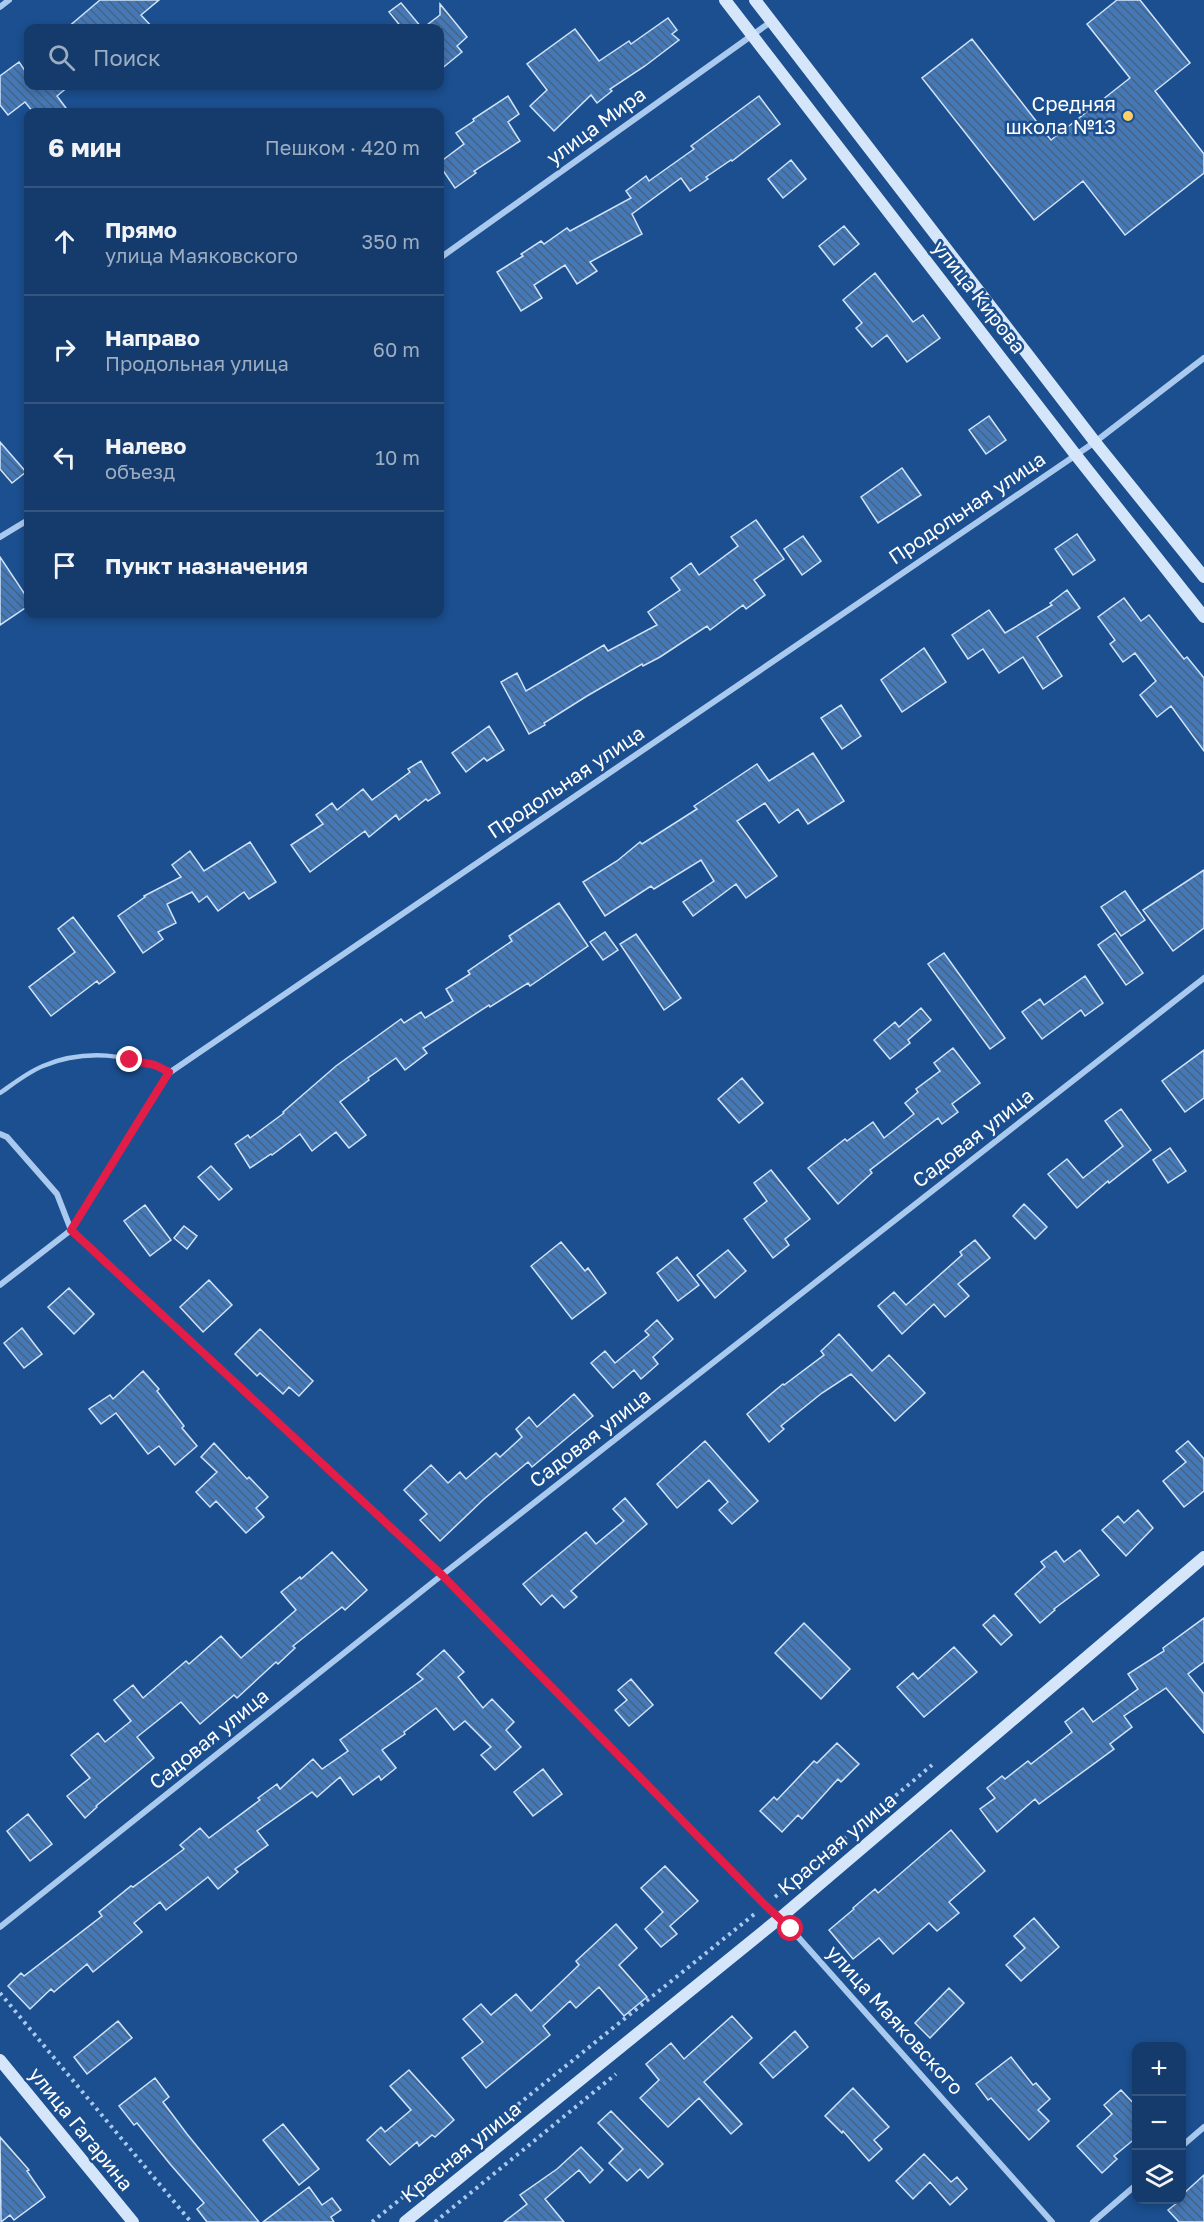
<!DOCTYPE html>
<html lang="ru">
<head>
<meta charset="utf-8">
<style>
  :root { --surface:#143b6b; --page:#1d4271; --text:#f1f3f6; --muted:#9dadc1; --line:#33557e }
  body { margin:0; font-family:"Golos Text",sans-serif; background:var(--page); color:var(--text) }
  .controls { position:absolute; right:18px; bottom:18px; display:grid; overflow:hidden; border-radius:12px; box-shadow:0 3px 9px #0003 }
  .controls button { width:54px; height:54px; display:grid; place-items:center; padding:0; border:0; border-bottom:2px solid var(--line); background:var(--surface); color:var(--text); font:30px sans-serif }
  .stop { position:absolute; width:18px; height:18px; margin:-14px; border:4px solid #e11d48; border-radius:50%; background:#fff }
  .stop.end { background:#e11d48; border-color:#fff; box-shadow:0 2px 6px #0008 }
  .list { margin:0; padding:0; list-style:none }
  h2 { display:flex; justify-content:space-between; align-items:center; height:78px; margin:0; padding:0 24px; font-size:26px }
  h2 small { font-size:20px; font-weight:400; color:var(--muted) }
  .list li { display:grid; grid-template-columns:39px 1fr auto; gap:18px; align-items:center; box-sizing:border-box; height:108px; padding:0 24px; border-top:2px solid var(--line) }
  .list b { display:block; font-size:22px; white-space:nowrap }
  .list p { margin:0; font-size:20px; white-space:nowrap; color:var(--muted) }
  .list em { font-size:20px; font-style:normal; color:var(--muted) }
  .icon { flex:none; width:33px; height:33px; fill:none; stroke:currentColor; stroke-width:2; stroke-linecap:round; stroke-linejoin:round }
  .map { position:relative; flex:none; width:1204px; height:2222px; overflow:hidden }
  .search { position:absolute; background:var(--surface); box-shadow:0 3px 9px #0003; left:24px; top:24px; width:420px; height:66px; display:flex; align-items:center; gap:15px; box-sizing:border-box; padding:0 21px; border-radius:12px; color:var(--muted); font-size:22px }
  .panel { position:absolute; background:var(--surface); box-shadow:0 3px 9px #0003; left:24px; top:108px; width:420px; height:510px; border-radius:12px }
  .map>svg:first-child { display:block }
  .building { fill:url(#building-back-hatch); stroke:#cfe3fa; stroke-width:1.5 }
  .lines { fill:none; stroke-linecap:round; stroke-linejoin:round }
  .path { stroke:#a9c9ee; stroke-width:4; stroke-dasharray:3 4.5; stroke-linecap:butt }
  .lane { stroke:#a9c9ee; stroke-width:4.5 }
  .street { stroke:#a9c9ee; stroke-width:6 }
  .secondary { stroke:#d6e6fa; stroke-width:12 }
  .route { stroke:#e11d48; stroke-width:8 }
  .poi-dot { fill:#ffd166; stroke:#1b4f8f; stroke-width:2 }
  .labels { text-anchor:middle; stroke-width:5; stroke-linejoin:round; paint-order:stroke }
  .poi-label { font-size:20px; fill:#fff; stroke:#1b4f8f; text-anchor:end }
  .street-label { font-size:20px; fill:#fff; stroke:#1b4f8f }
</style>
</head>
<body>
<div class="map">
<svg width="1204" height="2222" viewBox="0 0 1204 2222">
  <defs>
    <pattern id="building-back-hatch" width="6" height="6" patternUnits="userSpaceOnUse" patternTransform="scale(1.5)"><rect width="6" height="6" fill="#4478b7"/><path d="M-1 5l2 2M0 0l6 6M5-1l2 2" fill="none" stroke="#486282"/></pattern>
  </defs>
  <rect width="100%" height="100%" fill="#1b4f8f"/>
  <!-- building -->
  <path class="building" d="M100,0H159L141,15L153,28H67Z
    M1117,0H1140L1190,63L1155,91L1204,154V173L1125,235L1083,181L1034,220L922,78L972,39L1051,140L1130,78L1087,24Z
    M401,3L422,28H402L389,12Z
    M440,4L467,37L457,46L462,52L440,70V28H423L440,15Z
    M668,18L677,30L672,34L679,40L645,66L610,89L612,91L597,103L591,95L554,131L530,106L547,90L527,64L575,29L599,61L629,41L631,44Z
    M19,62L28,75V86H69L57,96L69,112H33L25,102L8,115L0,105V76Z
    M508,96L519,114L508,122L520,141L474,171L476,173L455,188L440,166V162L464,144L456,133L474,121L473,119Z
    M759,96L780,124L732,161L731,160L706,177L708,179L690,191L681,178L632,214L642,234L590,262L597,271L577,284L565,265L534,285L542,298L521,311L497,272L523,256L521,254L541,241L544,244L567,228L570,231L631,198L626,191L646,176L649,181L694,149L691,146Z
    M791,160L806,179L783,198L768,179Z
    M844,226L859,244L834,265L819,246Z
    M875,273L913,322L923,315L940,338L907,362L887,335L872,347L856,328L862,323L843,300Z
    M989,416L1006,440L986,454L969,430Z
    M0,442L26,472L12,483L0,469Z
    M902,468L921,495L878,523L861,497Z
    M756,520L784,559L754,580L765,595L746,609L743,605L710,630L707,626L660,657L643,666L642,664L587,696L544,723L545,725L529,734L501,682L517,673L526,691L604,645L608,651L657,625L648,612L680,590L671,578L691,563L699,575L738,546L731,537Z
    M1077,534L1095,560L1073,575L1055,549Z
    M803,536L821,561L802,575L784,549Z
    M0,557L28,599V606L0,625Z
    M1067,590L1080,608L1037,637L1062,676L1043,689L1023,657L999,673L983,649L968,659L952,635L989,610L1005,633L1052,605L1050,603Z
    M1124,598L1141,621L1149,615L1184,659L1187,657L1204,678V751L1171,706L1157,717L1140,695L1156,681L1135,653L1123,662L1110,644L1115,640L1098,617Z
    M924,648L946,682L902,712L881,680Z
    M841,705L861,736L842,749L821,718Z
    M489,726L504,750L487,761L484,758L466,772L452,753Z
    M813,753L844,801L808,824L798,809L779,823L765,803L737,821L777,876L746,898L736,884L693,916L683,902L714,881L701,860L654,889L651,886L605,916L583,882L617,861L640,842L642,844L697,809L694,806L757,764L769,781Z
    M421,761L440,793L428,801L426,799L399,820L396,815L369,837L365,831L310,872L291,845L323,824L316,815L332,803L337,810L363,789L372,800L410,772L408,769Z
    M250,842L276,882L249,899L244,892L218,911L207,896L199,902L192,892L167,904L176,923L158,932L163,939L143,953L118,916L145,897L144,896L181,877L172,865L190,851L204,871Z
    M1204,870V928L1173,951L1143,910Z
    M1125,891L1145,920L1121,936L1101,907Z
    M559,903L588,946L530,986L528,983L490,1007L489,1005L423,1048L427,1053L405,1070L396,1058L368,1078L369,1080L340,1102L366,1135L349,1148L336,1132L312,1151L300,1134L272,1155L271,1154L250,1168L235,1144L248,1135L250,1138L284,1113L283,1112L336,1066L401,1019L404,1023L421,1012L425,1018L453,1001L446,989L470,974L468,971L512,941L509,936Z
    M73,917L115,972L99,984L97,981L51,1016L29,987L75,952L58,929Z
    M605,932L618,950L603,960L590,942Z
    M1115,933L1143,973L1126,985L1098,945Z
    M636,934L681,998L664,1010L620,944Z
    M944,953L1005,1038L990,1049L928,964Z
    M1085,976L1103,1003L1085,1016L1081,1010L1042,1039L1022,1012L1040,999L1044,1005Z
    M921,1008L931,1020L908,1040L910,1043L890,1059L874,1040L895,1022L899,1027Z
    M953,1048L980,1083L952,1104L958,1112L942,1124L938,1118L870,1170L872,1173L838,1204L808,1168L845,1139L847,1141L873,1122L884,1138L914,1114L905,1103L918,1092L916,1089L940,1071L934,1063Z
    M1204,1050V1098L1185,1112L1162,1081Z
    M742,1078L763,1103L739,1123L718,1099Z
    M1121,1109L1151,1150L1109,1183L1108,1181L1077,1208L1048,1174L1067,1159L1083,1178L1123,1146L1105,1121Z
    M1170,1148L1186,1171L1168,1183L1153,1160Z
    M211,1166L232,1189L219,1200L198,1177Z
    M771,1170L810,1219L785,1239L789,1245L773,1258L744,1219L767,1201L754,1183Z
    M1024,1204L1047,1227L1035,1239L1013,1216Z
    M145,1205L171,1240L150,1256L124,1221Z
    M184,1226L197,1236L187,1249L174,1238Z
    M975,1240L990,1258L958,1284L969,1296L945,1317L934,1304L902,1334L878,1306L894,1292L906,1305L962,1255L960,1252Z
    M561,1242L585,1271L588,1268L606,1293L572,1319L531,1266Z
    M728,1250L746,1271L715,1298L697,1275Z
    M677,1257L699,1285L678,1301L657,1273Z
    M209,1280L232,1305L203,1332L180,1307Z
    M69,1288L94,1314L74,1334L48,1307Z
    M657,1320L673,1339L653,1357L658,1364L641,1379L634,1370L613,1388L591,1363L605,1351L615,1363L649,1335L645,1331Z
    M22,1328L42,1354L24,1368L4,1343Z
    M260,1329L313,1381L299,1396L289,1387L283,1394L260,1373L257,1376L235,1354Z
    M839,1334L872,1371L889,1355L925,1393L895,1421L851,1374L822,1393L781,1426L784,1429L769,1442L747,1414L783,1384L784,1385L824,1355L821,1351Z
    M143,1371L159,1389L157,1391L184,1426L182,1428L197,1446L175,1465L159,1446L148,1454L116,1413L101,1424L89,1409L110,1395L113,1399Z
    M574,1394L593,1416L532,1467L528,1462L484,1499L440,1541L420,1520L427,1514L404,1490L431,1465L448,1483L460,1472L466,1479L496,1453L500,1457L522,1437L516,1429L529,1417L537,1427Z
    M705,1441L758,1501L732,1524L719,1510L728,1502L709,1480L677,1508L657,1484Z
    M1188,1441L1204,1459V1491L1184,1507L1163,1481L1186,1462L1176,1451Z
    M214,1443L247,1479L249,1477L268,1497L256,1508L264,1517L246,1533L216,1501L210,1507L196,1492L217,1472L201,1457Z
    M625,1498L647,1524L571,1591L577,1597L564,1608L552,1595L541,1605L523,1584L586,1532L596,1544L624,1521L613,1509Z
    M1138,1510L1153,1528L1126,1556L1102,1530L1118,1516L1124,1523Z
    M1080,1550L1099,1575L1054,1609L1055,1610L1040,1623L1015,1594L1045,1567L1041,1562L1056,1551L1064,1562Z
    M332,1552L367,1590L345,1610L342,1607L293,1646L295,1648L278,1664L276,1662L237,1698L234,1695L200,1724L181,1702L137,1737L154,1758L96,1806L97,1807L85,1818L67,1796L90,1778L71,1755L98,1733L105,1742L131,1721L114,1700L133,1685L143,1698L186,1661L189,1664L221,1636L241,1658L296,1610L281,1592L300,1577L301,1579Z
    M994,1615L1012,1635L1001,1645L983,1625Z
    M1204,1618V1662L1188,1674L1204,1694V1733L1166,1688L1124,1716L1132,1727L1110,1744L1114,1749L1039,1804L1035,1799L997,1832L980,1809L995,1798L987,1788L1002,1776L1005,1779L1028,1761L1031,1764L1072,1732L1065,1722L1083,1708L1093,1722L1138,1689L1128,1674L1164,1651L1163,1648Z
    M804,1623L850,1669L821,1699L775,1653Z
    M954,1647L977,1672L924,1717L897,1687L913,1673L918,1679Z
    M444,1650L464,1672L458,1677L483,1708L492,1699L514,1722L506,1730L521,1747L495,1770L481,1755L491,1747L465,1721L454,1730L436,1708L404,1732L405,1734L382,1750L396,1768L381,1780L379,1776L353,1795L340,1777L317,1797L312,1792L257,1831L268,1845L235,1869L238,1872L218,1889L208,1877L166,1910L160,1902L134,1923L142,1932L93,1972L87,1964L54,1992L51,1989L30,2009L8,1986L21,1973L24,1976L102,1916L99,1912L131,1886L133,1887L184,1849L180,1845L200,1828L209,1838L260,1800L258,1798L277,1784L280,1789L313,1759L322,1769L348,1751L340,1740L423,1679L417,1674Z
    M631,1679L653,1705L629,1726L615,1710L627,1700L618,1690Z
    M837,1743L859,1764L841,1782L838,1779L802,1819L798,1815L782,1832L760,1811L774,1797L777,1800L814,1761L817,1763Z
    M543,1769L562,1794L533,1816L514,1792Z
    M28,1814L52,1844L30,1861L7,1831Z
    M951,1830L985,1871L949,1902L959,1913L937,1931L929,1923L893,1954L879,1938L853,1959L829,1930L854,1909L853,1908L875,1889L878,1893Z
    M665,1866L698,1901L670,1926L677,1934L661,1947L645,1929L663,1912L641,1888Z
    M1034,1918L1059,1947L1021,1981L1006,1965L1025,1948L1014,1936Z
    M616,1924L637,1948L619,1965L647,1997L624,2016L599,1987L576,2008L570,2001L543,2026L550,2035L486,2088L462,2058L483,2042L463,2019L481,2004L491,2015L516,1994L531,2011L579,1965L576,1961Z
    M949,1988L964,2003L930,2038L915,2023Z
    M732,2016L752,2038L704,2082L742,2124L731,2134L699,2098L668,2127L640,2098L659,2080L646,2064L671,2043L684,2059Z
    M118,2021L132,2038L87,2074L74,2057Z
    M795,2031L808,2047L773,2078L760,2063Z
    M1011,2057L1033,2085L1036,2083L1050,2099L1038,2110L1049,2121L1029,2140L991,2098L988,2100L976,2084Z
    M409,2070L454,2120L435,2137L432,2135L419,2146L417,2142L390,2165L367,2140L381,2127L385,2132L411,2110L390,2086Z
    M155,2078L169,2097L163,2102L187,2134L259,2222H207L197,2209L204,2203L170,2164L137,2123L134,2125L119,2106Z
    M853,2088L889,2127L874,2140L882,2149L869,2161L843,2131L842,2133L825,2116Z
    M1121,2090L1137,2107V2137L1114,2156L1117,2159L1102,2173L1077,2146L1112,2114L1104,2105Z
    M611,2111L663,2164L648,2178L640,2169L627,2181L609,2163L623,2149L598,2123Z
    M283,2124L319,2169L299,2185L263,2140Z
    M0,2137L29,2170L27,2171L45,2197L14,2220L10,2215L1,2222Z
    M581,2147L603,2170L590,2183L579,2170L545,2199L564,2222H504L527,2204L520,2195L557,2169Z
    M924,2154L951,2182L957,2177L967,2189L950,2205L930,2182L913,2199L896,2181Z
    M1204,2175V2222H1179L1168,2210L1182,2199V2195Z
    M309,2187L322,2205L332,2198L341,2210L331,2217L334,2222H263Z"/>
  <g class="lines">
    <!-- path -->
    <path class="path" d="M775,1897L932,1765
      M0,1993L191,2222
      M372,2222L757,1912
      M435,2222L616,2074"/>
    <!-- lane -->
    <path class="lane" d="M0,1093C13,1084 28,1072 43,1066C83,1049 131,1053 169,1073"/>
    <!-- street -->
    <path class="street" d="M0,7L9,0
      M440,258L772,21
      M0,537L28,520
      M0,1134L7,1137L57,1194L71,1230L442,1575L765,1905L791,1929L1052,2222
      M0,1285L71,1230L169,1073L1095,442L1204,358
      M0,1927L442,1575L1204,978
      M1182,2146L1204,2127
      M1093,2222L1136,2185"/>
    <!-- secondary -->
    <path class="secondary" d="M725,0L1075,454L1204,617
      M755,0L1095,442L1204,577
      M0,2060L133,2222
      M405,2222L780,1918L1204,1557"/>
  </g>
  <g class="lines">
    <!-- route -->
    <path class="route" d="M130,1060L155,1065L169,1072L71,1230L442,1575L765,1905L791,1929"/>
  </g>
  <!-- markers -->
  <circle class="poi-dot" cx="1128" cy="116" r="6"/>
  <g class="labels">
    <!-- poi labels -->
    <g class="poi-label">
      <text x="1116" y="111">Средняя<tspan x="1116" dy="23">школа №13</tspan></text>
    </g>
    <!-- street labels -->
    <g class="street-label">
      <text transform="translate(596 126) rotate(-36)" y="7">улица Мира</text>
      <text transform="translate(979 297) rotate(52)" y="7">улица Кирова</text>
      <text transform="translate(967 508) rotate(-34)" y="7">Продольная улица</text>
      <text transform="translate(566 782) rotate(-34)" y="7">Продольная улица</text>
      <text transform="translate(973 1138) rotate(-38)" y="7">Садовая улица</text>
      <text transform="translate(590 1438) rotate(-38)" y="7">Садовая улица</text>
      <text transform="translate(209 1739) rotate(-39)" y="7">Садовая улица</text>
      <text transform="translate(837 1844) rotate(-40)" y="7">Красная улица</text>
      <text transform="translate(895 2020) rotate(48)" y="7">улица Маяковского</text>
      <text transform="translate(81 2129) rotate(51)" y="7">улица Гагарина</text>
      <text transform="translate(461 2152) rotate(-39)" y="7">Красная улица</text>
    </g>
  </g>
</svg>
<div class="controls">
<button>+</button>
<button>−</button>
<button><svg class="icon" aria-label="layers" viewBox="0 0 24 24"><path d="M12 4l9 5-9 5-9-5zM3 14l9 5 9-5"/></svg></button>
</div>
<div class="stop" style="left:791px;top:1929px"></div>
<div class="stop end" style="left:130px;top:1060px"></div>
<div class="search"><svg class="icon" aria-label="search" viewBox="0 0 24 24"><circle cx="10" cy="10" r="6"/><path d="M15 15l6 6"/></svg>Поиск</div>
<section class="panel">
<h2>6 мин<small>Пешком · 420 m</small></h2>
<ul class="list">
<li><svg class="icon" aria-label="ahead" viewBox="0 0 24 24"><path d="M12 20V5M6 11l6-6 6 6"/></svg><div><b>Прямо</b><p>улица Маяковского</p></div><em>350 m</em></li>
<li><svg class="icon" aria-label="right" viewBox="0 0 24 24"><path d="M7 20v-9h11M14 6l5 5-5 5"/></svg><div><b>Направо</b><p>Продольная улица</p></div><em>60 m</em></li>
<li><svg class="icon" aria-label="left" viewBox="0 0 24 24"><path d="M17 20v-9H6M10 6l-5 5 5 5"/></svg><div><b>Налево</b><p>объезд</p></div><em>10 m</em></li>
<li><svg class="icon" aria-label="arrive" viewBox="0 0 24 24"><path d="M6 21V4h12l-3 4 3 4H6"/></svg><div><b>Пункт назначения</b></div></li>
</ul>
</section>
</div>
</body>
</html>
